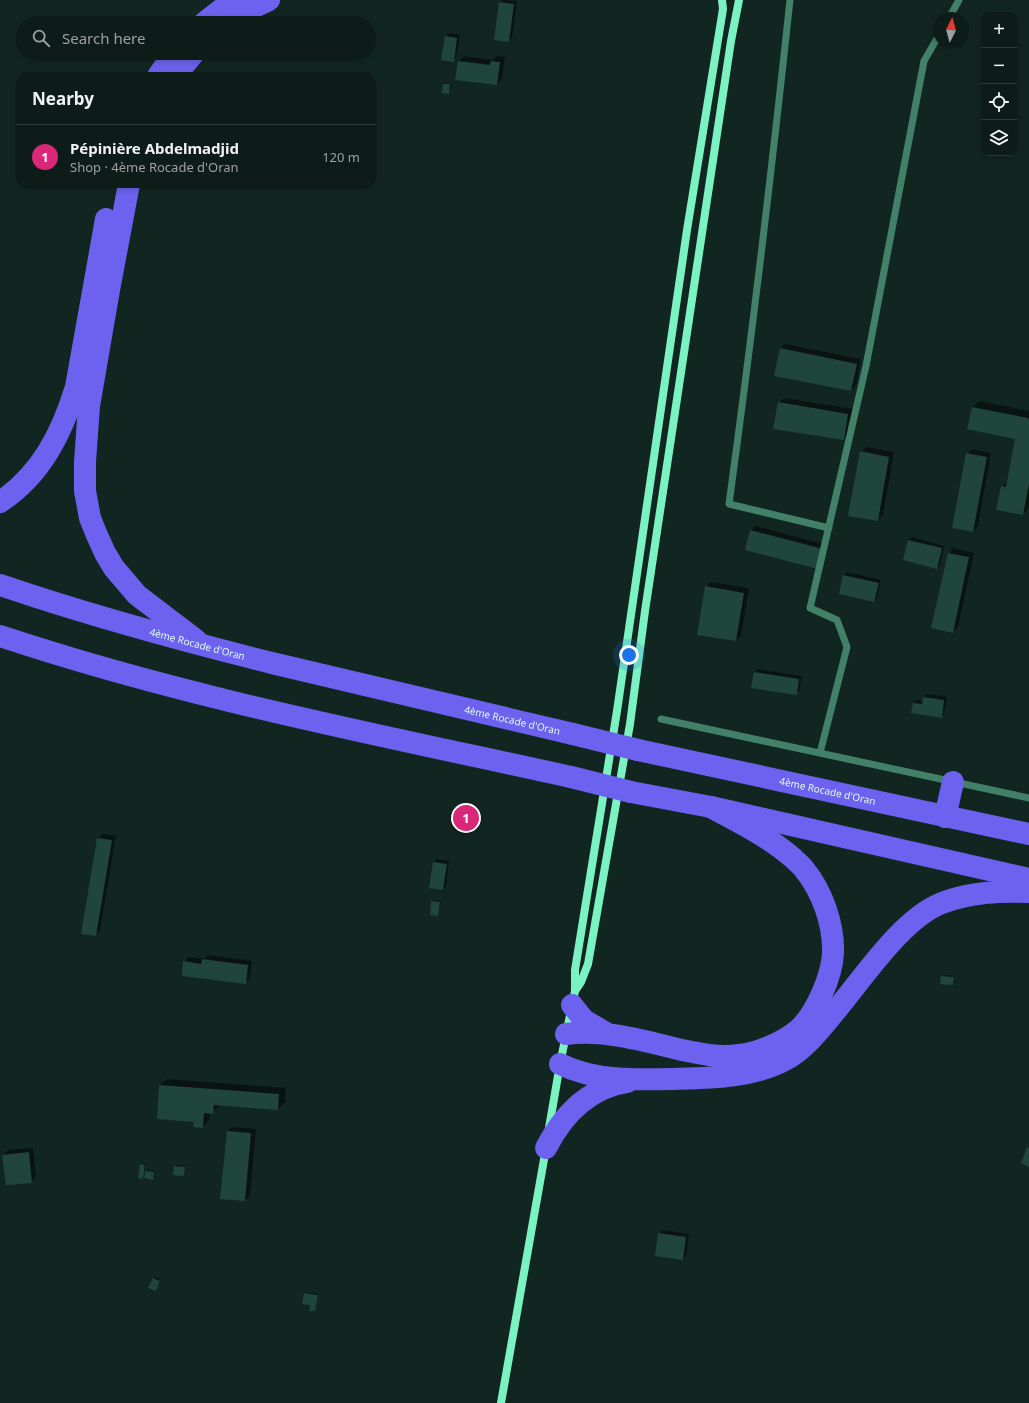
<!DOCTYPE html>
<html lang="en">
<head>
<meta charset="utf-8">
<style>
  :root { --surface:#0e1c19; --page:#172522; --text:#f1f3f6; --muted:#9ba1a2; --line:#2e3a38; --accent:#db2777 }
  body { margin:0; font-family:"Noto Sans",sans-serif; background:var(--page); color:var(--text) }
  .controls { position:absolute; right:12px; top:12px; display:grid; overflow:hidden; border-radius:8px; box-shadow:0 2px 6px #0003 }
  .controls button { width:36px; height:36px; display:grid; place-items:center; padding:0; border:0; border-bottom:1px solid var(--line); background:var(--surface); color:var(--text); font:20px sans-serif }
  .compass { position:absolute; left:933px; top:12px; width:36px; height:36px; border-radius:50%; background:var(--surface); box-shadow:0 2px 6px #0003; rotate:6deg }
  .you { position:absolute; left:629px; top:655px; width:14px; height:14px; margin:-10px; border:3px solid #fff; border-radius:50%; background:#1a73e8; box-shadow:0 0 0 6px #1a73e833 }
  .badge { display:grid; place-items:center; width:26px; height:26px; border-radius:50%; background:var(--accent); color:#fff; font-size:13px; font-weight:700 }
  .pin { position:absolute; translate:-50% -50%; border:2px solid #fff; box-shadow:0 1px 4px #0006 }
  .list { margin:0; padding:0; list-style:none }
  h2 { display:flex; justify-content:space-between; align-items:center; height:52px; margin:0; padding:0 16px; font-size:17px }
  h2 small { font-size:13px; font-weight:400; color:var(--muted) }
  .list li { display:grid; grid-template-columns:26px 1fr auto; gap:12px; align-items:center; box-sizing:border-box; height:64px; padding:0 16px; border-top:1px solid var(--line) }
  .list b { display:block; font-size:15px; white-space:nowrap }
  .list p { margin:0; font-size:13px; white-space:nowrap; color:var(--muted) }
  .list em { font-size:13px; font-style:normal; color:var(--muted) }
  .icon { flex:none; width:22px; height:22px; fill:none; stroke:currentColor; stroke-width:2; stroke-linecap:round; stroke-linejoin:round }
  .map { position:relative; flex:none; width:1029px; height:1403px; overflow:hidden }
  .search { position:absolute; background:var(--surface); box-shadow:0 2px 6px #0003; left:16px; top:16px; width:360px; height:44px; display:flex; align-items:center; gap:10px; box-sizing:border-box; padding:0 14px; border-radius:22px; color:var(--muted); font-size:15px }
  .panel { position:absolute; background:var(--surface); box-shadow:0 2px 6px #0003; left:16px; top:72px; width:360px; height:116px; border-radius:12px }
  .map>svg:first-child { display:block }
  .shadow { fill:#0007 }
  .building { fill:#20453c }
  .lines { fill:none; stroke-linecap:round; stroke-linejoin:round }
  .lane { stroke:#428067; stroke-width:7 }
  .secondary { stroke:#7bf2c1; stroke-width:8 }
  .highway { stroke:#6d62f0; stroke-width:22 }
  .highway-bridge { stroke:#6d62f0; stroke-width:22 }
  .labels { text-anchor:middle; stroke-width:3; stroke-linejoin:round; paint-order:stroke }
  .street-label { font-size:10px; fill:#dbfbf1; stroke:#122621 }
</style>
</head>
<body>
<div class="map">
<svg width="1029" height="1403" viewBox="0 0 1029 1403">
  <rect width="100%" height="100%" fill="#122621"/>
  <!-- shadow -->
  <path class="shadow" d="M502,0L517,1L512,38L509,41L500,2Z
    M449,33L460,35L456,58L453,61L442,59L446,36Z
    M464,56L493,60L497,56L505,57L502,79L497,84L457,79L459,61Z
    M445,83L451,84L449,93L444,84Z
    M785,344L861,359L856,385L851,390L780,349Z
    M784,398L853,409L848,435L844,439L779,403Z
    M979,401L1029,411V508L1023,514L1002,487L1008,481L1016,438L973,407Z
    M866,447L894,452L883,515L878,520L861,452Z
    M972,449L991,453L978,526L973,531L967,454Z
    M755,526L827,545L822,563L751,531Z
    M912,537L944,546L940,564L937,568L909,540Z
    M953,548L974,553L958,627L953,631L933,627L949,553Z
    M847,572L881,580L877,598L874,601L840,594L844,575Z
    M711,582L749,588L741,636L736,640L698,634L706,587Z
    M758,669L802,676L799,691L796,694L755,672Z
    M927,694L947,697L944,714L941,717L912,712L914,703L917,700L923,701L924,697Z
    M102,834L116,836L100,930L95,935L98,838Z
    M437,859L449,861L446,886L443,889L430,887L434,862Z
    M434,900L441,901L438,915L432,901Z
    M208,955L252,961L250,978L245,983L184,962L189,957L204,959Z
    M943,975L954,976V982L953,984L942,977Z
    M167,1079L286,1088L285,1102L278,1109L219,1104V1106L212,1113L210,1112L209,1120L203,1127L195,1121L160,1085Z
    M232,1127L256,1129L250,1196L245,1200L228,1131Z
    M33,1148L36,1177L31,1182L3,1155L8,1150Z
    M142,1163L146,1164L144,1173L147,1170L155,1171L153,1178L146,1175L142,1178L141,1165Z
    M176,1165L185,1166L184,1175L175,1166Z
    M662,1230L689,1234L686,1256L683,1259L659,1233Z
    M155,1277L161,1280L157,1288L150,1287Z
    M306,1292L318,1294L315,1310L311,1304L303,1303Z"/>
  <!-- building -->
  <path class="building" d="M499,2L514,4L509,42L494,40Z
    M445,36L457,38L454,62L441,60Z
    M458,61L490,65L491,61L500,62L497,85L455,80Z
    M443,84H450L449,94L442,93Z
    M780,348L857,364L851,391L774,376Z
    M778,402L848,414L844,440L773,429Z
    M972,407L1028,418L1029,420V484L1023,515L996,510L1001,486L1006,487L1015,439L967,429Z
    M860,451L889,457L878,521L848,516Z
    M966,453L987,457L973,532L952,528Z
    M750,530L823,549L818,569L745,550Z
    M908,540L942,548L937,569L903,560Z
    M948,553L969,557L953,633L931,628Z
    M843,575L879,583L874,602L839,594Z
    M705,586L744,593L736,641L697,635Z
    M754,672L799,679L797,695L751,688Z
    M923,697L944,700L942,718L911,713L913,703L922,704Z
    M97,838L112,840L96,936L81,934Z
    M433,862L447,864L443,890L429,888Z
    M431,901L440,902L438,916L430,915Z
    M202,959L248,965L246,984L182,976L183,961L201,964Z
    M941,976L954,977L953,985L940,984Z
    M159,1085L279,1094L278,1110L214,1105L213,1114L204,1113L203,1128L193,1127L194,1122L157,1119Z
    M227,1131L251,1133L245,1201L220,1199Z
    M1027,1147L1029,1148V1167L1021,1163Z
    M29,1152L32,1183L6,1185L2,1155Z
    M140,1164L145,1165L143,1179L138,1178Z
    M174,1166L185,1167L184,1176L173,1175Z
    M145,1171L154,1172L153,1180L144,1178Z
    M658,1233L686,1237L683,1260L655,1256Z
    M153,1278L160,1281L156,1291L148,1288Z
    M304,1293L318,1295L315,1311H309L310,1305L302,1304Z"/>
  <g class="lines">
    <!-- lane -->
    <path class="lane" d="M790,0C772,168 752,336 729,504L829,528
      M949,18L959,0
      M661,719L1029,798
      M820,753L847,647L837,620L810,608L866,366L924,61L939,35"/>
    <!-- secondary -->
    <path class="secondary" d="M575,991L581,982L588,964L630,724L645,611L731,41L739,0
      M549,1128L560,1064L575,991V970L617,711L687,230L723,9L722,0
      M501,1403L546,1148"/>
    <!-- highway -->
    <g class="highway">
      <path d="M204,23L223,8L236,0"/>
      <path d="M229,23L250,9L269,0"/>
      <path d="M158,76L174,53"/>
      <path d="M175,76L194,53"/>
      <path d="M129,184L109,290L89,406L85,462V491L90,518L96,533L105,553L114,568L137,595L196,640"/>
      <path d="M0,502C41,475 62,433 76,387L106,219"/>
      <path id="s1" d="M0,585C91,616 183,641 276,664C375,688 474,711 573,734"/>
      <path d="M0,636C186,698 380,735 571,777"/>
      <path id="s2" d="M638,750L1029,834"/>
      <path d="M631,792L711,807L1029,879"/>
      <path d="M945,817L953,782"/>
      <path d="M572,1005L584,1020L606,1033"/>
      <path d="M566,1034C605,1029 644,1041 682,1050C701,1054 719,1058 739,1055C758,1053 784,1042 799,1029C816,1013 832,976 833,953C834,924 822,891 804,869C801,865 797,862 793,858C769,837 740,823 711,807"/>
      <path d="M560,1064C594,1081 635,1080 673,1079C710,1078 751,1078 785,1060C803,1051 820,1030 833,1014C861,981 902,918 942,903C970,892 1000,891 1029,892"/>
      <path d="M546,1148C563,1115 588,1088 627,1082"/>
    </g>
    <!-- highway-bridge -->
    <path class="highway-bridge" d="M573,734L638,750
      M571,777L631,792"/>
  </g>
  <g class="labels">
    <!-- street labels -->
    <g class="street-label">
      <text dy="4" stroke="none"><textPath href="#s1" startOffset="206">4ème Rocade d'Oran</textPath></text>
      <text dy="4" stroke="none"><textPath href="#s1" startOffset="530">4ème Rocade d'Oran</textPath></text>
      <text dy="4" stroke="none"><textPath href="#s2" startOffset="194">4ème Rocade d'Oran</textPath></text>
    </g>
  </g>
</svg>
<div class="controls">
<button>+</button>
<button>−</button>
<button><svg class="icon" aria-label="locate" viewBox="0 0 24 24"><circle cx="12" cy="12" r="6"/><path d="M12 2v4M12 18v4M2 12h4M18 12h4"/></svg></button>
<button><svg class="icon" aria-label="layers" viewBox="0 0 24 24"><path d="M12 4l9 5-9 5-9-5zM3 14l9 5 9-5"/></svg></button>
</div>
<svg class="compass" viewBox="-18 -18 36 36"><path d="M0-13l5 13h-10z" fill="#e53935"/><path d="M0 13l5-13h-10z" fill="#9ba1a2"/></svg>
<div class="you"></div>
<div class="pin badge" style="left:466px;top:818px">1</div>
<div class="search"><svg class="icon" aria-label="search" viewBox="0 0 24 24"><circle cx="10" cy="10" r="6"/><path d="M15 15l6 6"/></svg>Search here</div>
<section class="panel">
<h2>Nearby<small></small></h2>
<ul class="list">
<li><span class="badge">1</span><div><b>Pépinière Abdelmadjid</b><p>Shop · 4ème Rocade d'Oran</p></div><em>120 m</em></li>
</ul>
</section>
</div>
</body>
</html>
